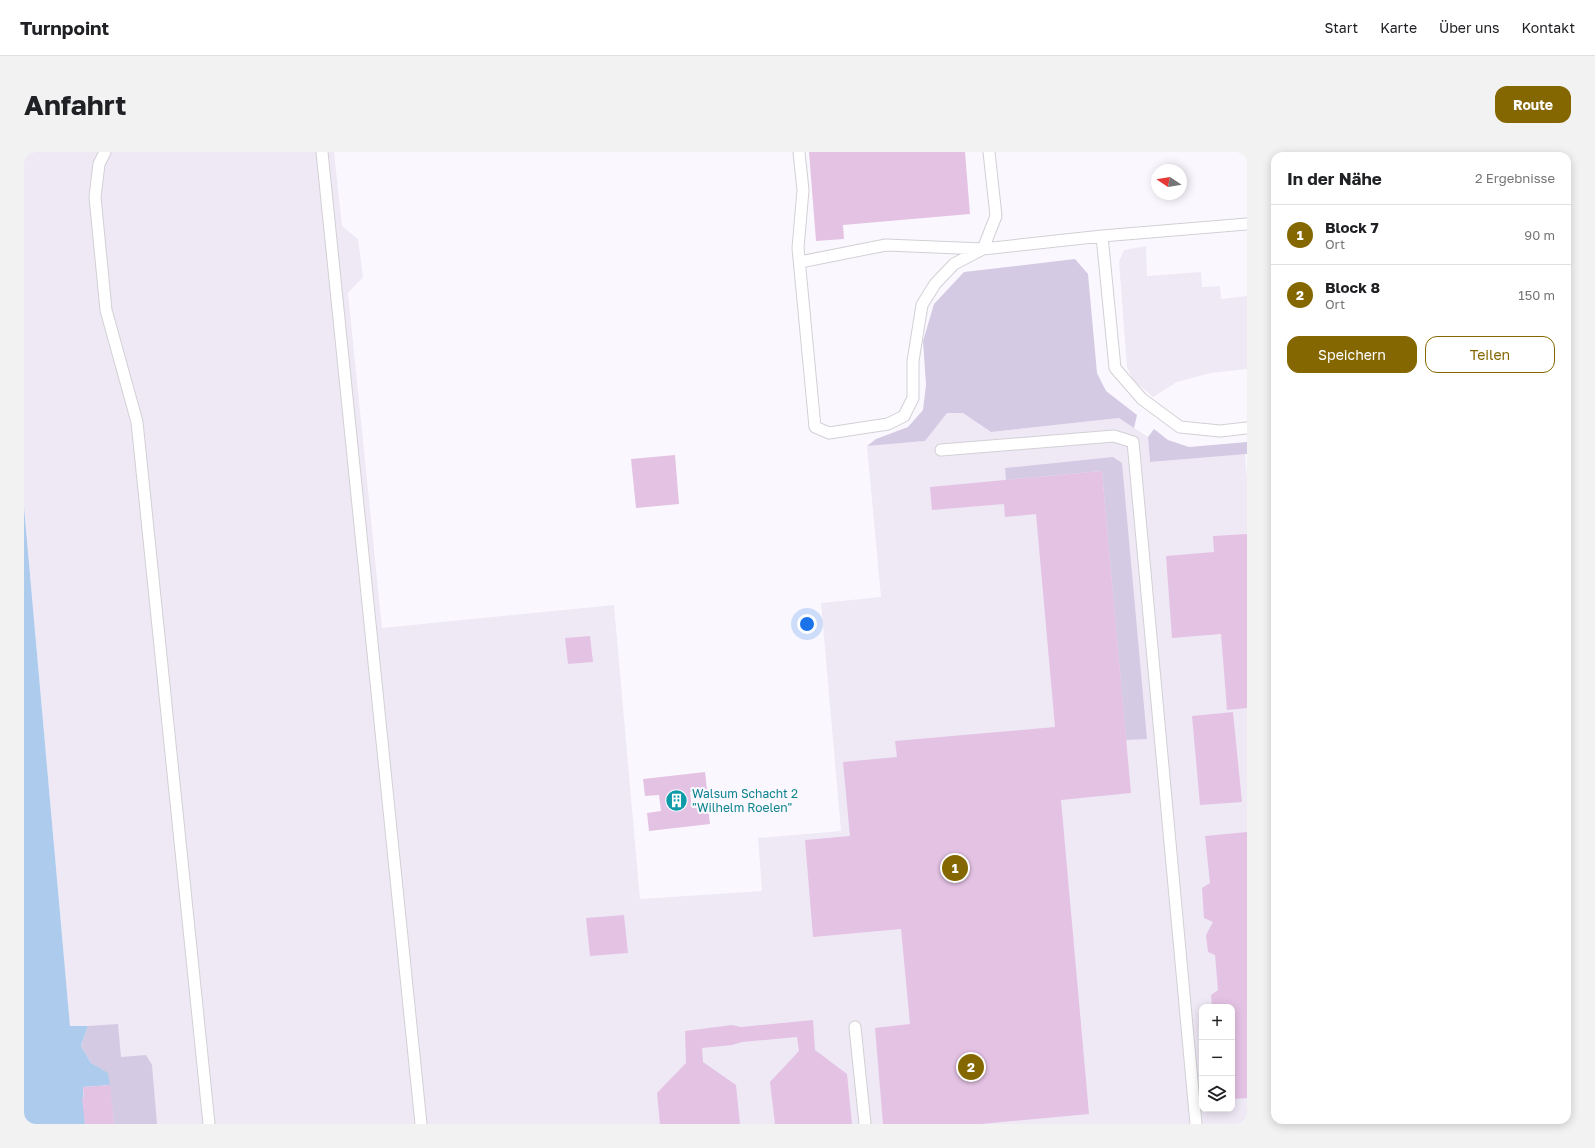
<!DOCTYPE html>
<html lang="de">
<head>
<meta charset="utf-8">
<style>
  :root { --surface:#fff; --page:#f2f2f2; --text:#202124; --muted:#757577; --line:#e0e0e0; --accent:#846700 }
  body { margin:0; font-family:"Golos Text",sans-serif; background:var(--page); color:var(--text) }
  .controls { position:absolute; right:12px; bottom:12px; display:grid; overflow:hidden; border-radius:8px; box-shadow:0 2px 10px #0003 }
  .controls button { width:36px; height:36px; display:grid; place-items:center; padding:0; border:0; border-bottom:1px solid var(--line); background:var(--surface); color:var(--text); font:20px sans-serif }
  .compass { position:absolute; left:1127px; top:12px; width:36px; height:36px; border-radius:50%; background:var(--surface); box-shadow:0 2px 10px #0003; rotate:282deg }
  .you { position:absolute; left:783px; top:472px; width:14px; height:14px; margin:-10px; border:3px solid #fff; border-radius:50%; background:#1a73e8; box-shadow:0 0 0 6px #1a73e833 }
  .badge { display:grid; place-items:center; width:26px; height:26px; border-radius:50%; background:var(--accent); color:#fff; font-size:13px; font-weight:700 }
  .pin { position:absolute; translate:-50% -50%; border:2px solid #fff; box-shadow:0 1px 4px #0006 }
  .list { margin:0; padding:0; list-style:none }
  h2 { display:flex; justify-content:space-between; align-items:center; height:52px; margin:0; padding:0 16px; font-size:17px }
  h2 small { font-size:13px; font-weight:400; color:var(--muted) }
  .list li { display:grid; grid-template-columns:26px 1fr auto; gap:12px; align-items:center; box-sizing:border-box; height:60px; padding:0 16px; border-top:1px solid var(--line) }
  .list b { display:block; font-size:15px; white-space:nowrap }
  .list p { margin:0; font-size:13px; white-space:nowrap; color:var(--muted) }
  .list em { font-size:13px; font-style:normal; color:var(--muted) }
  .actions { display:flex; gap:8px; padding:12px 16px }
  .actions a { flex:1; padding:9px 0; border:1px solid var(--accent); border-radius:12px; text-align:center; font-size:14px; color:var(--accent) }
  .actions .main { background:var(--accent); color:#fff }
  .icon { flex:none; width:22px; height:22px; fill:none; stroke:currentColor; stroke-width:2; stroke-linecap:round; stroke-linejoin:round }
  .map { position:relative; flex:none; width:1223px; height:972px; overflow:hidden; border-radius:12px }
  header { display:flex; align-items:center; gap:24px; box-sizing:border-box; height:56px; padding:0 20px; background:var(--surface); border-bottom:1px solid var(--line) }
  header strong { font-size:19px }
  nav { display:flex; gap:22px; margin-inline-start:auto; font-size:14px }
  .intro { display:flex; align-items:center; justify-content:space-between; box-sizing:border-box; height:96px; padding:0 24px }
  h1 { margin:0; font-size:28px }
  .button { padding:10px 18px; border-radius:12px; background:var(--accent); color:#fff; font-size:14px; font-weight:700 }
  main { display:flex; gap:24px; padding:0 24px }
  aside { flex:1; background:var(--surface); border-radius:12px; box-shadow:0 2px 10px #0003 }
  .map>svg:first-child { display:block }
  .built { fill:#efe9f6; fill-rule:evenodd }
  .green { fill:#d5cae3 }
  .water { fill:#adcbed }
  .building { fill:#e4c2e4 }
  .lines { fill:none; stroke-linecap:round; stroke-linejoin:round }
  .lane-casing { stroke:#d2d0d5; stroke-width:13 }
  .lane { stroke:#fff; stroke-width:11 }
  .labels { text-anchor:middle; stroke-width:4; stroke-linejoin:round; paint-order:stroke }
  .culture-label { font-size:12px; fill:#0d838f; stroke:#faf8fe; text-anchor:start }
</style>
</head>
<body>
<header>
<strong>Turnpoint</strong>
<nav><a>Start</a><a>Karte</a><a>Über uns</a><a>Kontakt</a></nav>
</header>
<div class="intro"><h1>Anfahrt</h1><a class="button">Route</a></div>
<main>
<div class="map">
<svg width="1223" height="972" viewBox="0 0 1223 972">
  <rect width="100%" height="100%" fill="#faf8fe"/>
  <!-- built -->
  <path class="built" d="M0,0H310L318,74L334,87L339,125L324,141L358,476L590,453L616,747L738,739L734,686L817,679L797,451L857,445L843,294L900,289L923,261H939L967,280L1095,266L1124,285L1126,310L1221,302L1223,327V972H61L59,935L86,932L64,874L46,875L0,355ZM1178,855H1208V957H1178Z
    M1122,94L1123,124L1177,120L1178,135L1196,134L1197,147L1223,144V217L1187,221L1153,230L1129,245L1109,228L1103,215L1095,110L1100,98Z"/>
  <!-- green -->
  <path class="green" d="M1051,107L1064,122L1073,221L1082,239L1113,263L1110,276L1095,266L967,280L939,261H923L901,289L843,294L852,287L884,275L899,258L902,233L899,189L910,152L940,120Z
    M1130,277L1144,288L1165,295L1223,290V302L1126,310L1124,285Z
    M1089,305L1098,311L1123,587L1102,588L1078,319L982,328L981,316Z
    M94,872L97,905L122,903L128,913L133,972H90L84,922L67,911L57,894L64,874Z"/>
  <!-- water -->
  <path class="water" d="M0,355L46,874H64L57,894L67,911L84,921L86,933L59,935L61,972H0Z"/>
  <!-- building -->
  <path class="building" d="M785,0H941L946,62L819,73L820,87L792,89Z
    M651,303L655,352L612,356L607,307Z
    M1078,319L1107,641L1037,648L1065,962L957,972H859L851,876L886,872L877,777L789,785L781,688L826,684L819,610L873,605L871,589L1031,575L1012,362L981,365L980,352L908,358L906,335Z
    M1223,382V556L1203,558L1197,482L1148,486L1142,404L1190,400L1189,384Z
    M566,484L569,510L544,512L541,486Z
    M1209,560L1218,650L1176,653L1168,564Z
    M681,620L683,638L666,640L668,656L684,655L686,672L625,679L623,661L637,659L635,643L621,644L619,627Z
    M1223,680V946L1210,947L1208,946V855H1188L1187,843L1194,838L1191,803L1184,800L1182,783L1189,770L1180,766L1178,736L1186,731L1181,684Z
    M600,763L604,801L566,804L562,766Z
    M789,868L791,898L823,922L828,972H751L746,930L775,899L773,885L718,890L708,893L678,896L679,910L712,933L716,972H636L633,941L662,911L661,879L708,873L717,875Z
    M86,933L90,972H61L58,946H60L59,935Z"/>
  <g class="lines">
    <defs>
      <path id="lane" d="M81,0L75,12L71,45L82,158L113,270L185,972
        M298,0L397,972
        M775,0L779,38L774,96L791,275L805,281L864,272L880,264L889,246V209L898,153L911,132L930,112L959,97L1078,84L1091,216L1118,247L1156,275L1196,279L1223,276
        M1078,84L1223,72
        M776,110L862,93L959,97L972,64L965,0
        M917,298L1090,284L1109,290L1172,972
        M831,875L841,972"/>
    </defs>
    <!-- lane casing -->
    <use href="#lane" class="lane-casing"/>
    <!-- lane -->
    <use href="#lane" class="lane"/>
  </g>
  <!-- icons -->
  <defs>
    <symbol id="building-disc" viewBox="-11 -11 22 22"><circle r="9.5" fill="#0f9aa8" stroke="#faf8fe"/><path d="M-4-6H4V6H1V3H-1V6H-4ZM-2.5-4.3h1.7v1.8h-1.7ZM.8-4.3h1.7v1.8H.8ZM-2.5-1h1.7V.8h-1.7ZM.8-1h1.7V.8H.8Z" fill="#fff"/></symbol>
  </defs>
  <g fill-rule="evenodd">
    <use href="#building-disc" x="640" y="636" width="25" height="25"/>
  </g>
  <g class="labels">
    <!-- culture labels -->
    <g class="culture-label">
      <text x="668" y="646">Walsum Schacht 2<tspan x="668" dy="14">"Wilhelm Roelen"</tspan></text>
    </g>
  </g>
</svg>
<div class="controls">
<button>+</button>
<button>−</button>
<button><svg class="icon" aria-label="layers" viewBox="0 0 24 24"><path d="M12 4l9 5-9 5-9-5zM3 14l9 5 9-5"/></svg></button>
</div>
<svg class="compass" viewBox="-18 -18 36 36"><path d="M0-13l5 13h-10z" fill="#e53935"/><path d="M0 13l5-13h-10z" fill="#757577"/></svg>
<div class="you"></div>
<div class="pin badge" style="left:931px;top:716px">1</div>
<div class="pin badge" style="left:947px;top:915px">2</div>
</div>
<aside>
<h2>In der Nähe<small>2 Ergebnisse</small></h2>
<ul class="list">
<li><span class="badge">1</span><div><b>Block 7</b><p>Ort</p></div><em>90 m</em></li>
<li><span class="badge">2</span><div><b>Block 8</b><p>Ort</p></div><em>150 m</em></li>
</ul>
<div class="actions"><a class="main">Speichern</a><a>Teilen</a></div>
</aside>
</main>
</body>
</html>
